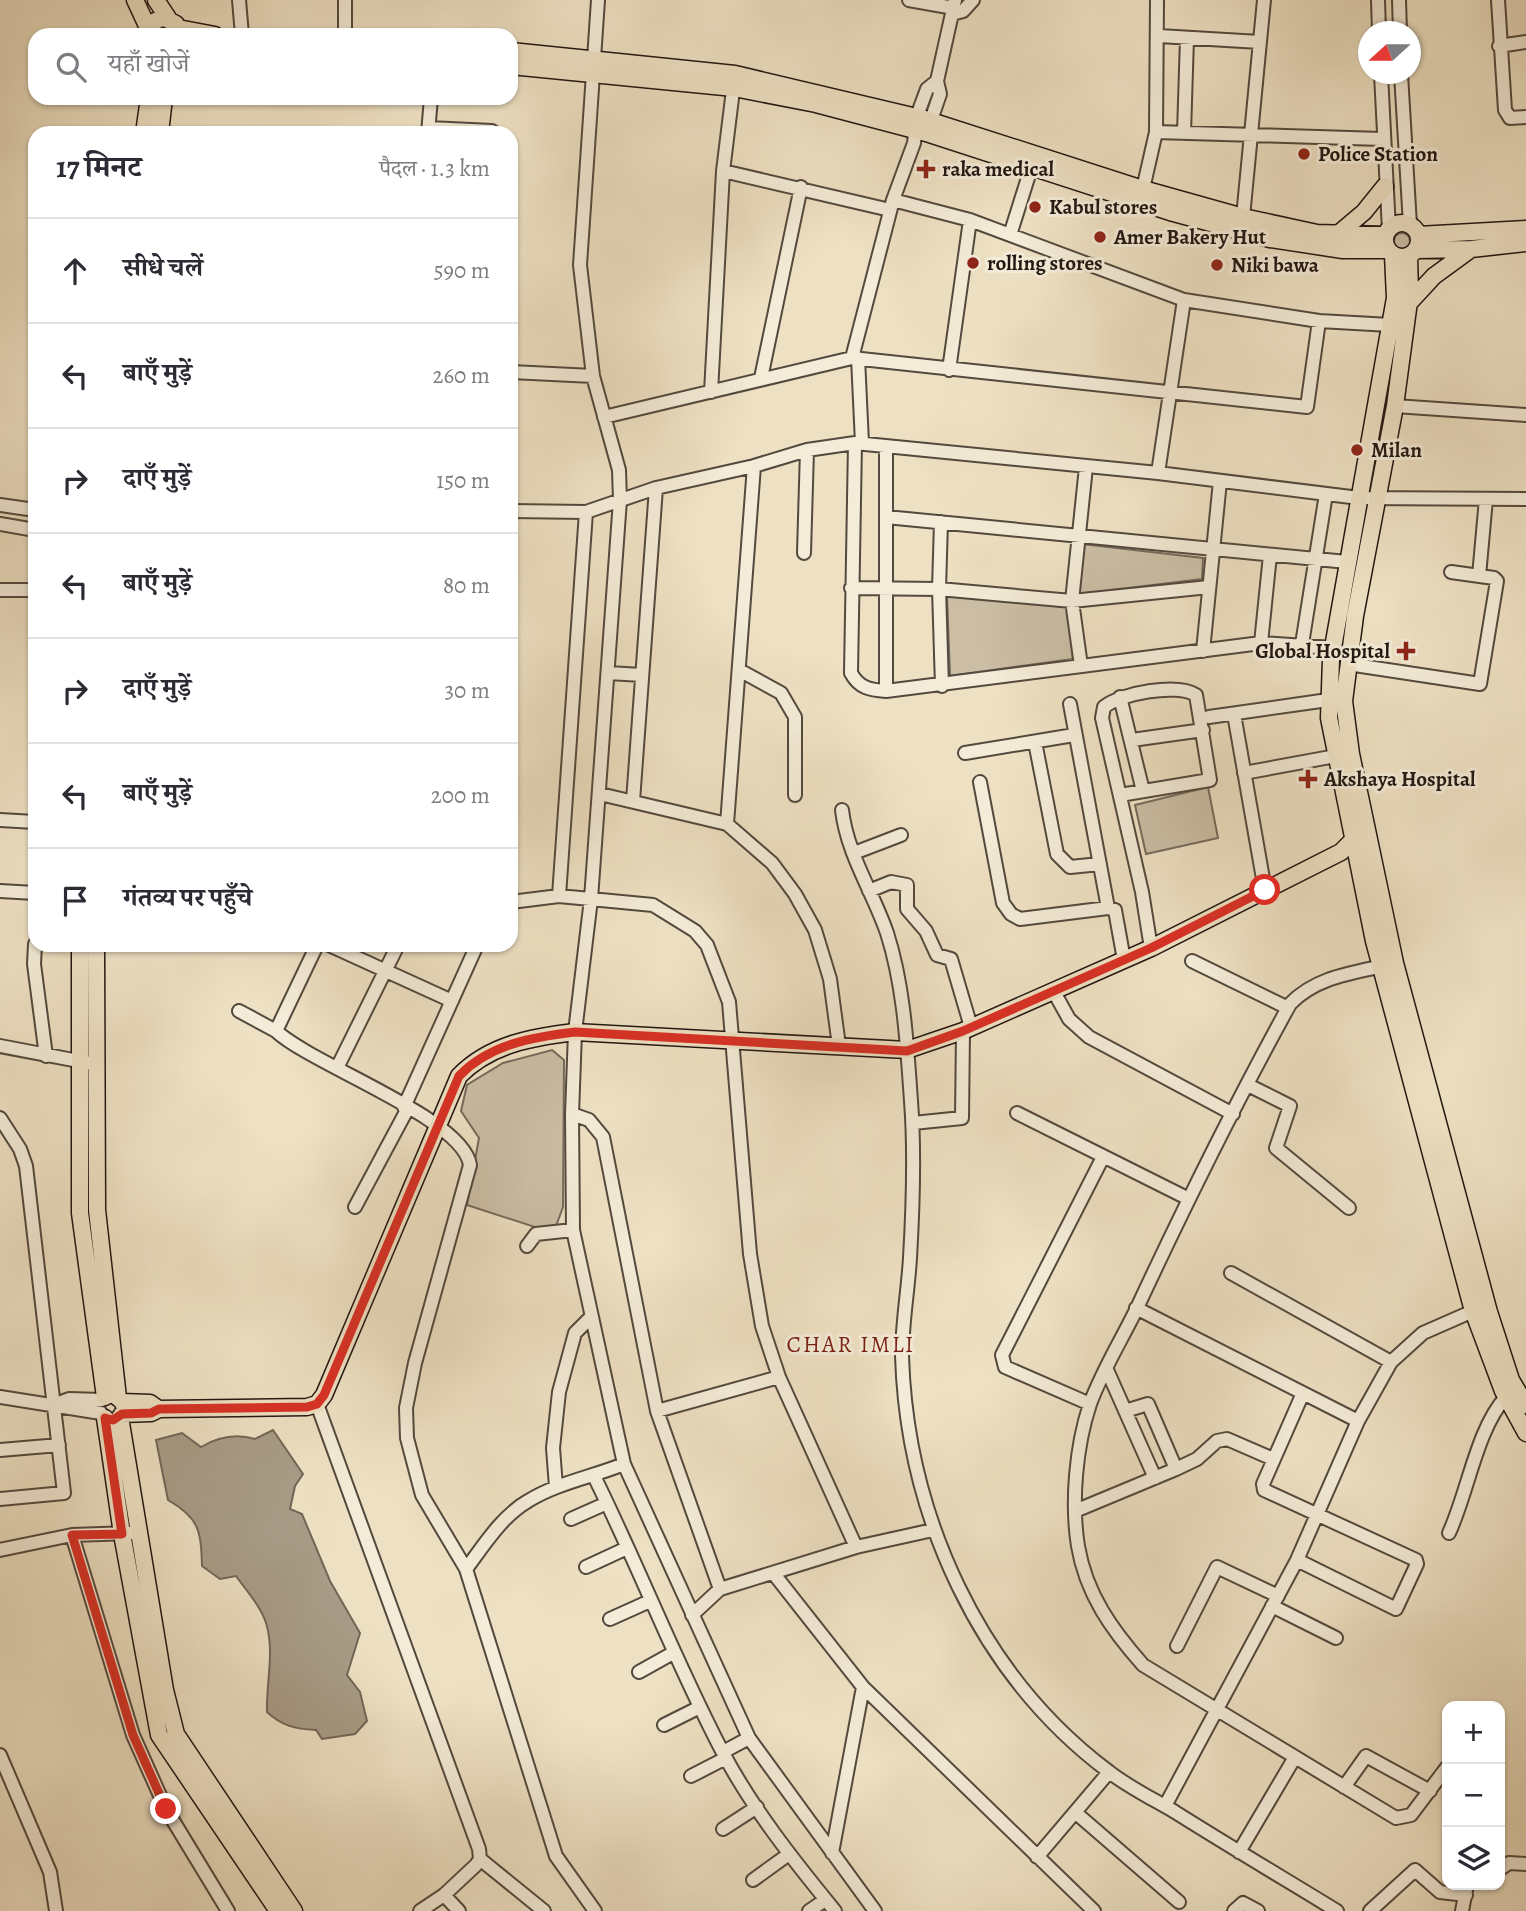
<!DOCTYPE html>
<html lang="hi">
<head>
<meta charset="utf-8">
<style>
  :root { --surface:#fff; --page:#f7f7f7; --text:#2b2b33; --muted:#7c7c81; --line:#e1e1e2 }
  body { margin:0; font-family:Alegreya,"Noto Serif Devanagari",serif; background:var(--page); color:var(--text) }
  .controls { position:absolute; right:21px; bottom:21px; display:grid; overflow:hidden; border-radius:14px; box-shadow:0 2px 5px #0004 }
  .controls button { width:63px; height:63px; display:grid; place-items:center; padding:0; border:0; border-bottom:2px solid var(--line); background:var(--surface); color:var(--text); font:35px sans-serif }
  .compass { position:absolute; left:1358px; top:21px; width:63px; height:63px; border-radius:50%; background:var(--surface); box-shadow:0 2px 5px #0004; rotate:249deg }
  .stop { position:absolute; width:21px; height:21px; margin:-16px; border:5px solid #d93025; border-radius:50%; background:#fff }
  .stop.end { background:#d93025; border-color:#fff; box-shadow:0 2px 7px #0008 }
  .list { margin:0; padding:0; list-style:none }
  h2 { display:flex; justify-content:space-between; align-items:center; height:91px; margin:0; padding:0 28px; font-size:30px }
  h2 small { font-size:23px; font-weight:400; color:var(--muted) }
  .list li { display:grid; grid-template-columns:46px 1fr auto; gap:21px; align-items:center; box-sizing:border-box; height:105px; padding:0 28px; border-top:2px solid var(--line) }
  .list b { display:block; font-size:26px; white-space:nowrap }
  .list em { font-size:23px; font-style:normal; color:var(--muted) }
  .icon { flex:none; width:38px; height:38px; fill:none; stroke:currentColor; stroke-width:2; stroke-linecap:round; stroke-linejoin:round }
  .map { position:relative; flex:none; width:1526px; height:1911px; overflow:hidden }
  .search { position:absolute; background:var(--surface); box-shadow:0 2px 5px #0004; left:28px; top:28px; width:490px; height:77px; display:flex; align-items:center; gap:18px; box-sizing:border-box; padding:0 24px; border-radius:21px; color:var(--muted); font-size:26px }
  .panel { position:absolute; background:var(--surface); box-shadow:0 2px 5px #0004; left:28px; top:126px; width:490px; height:826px; border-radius:21px }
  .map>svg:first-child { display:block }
  .green { fill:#cbbea5; stroke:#766a5c; stroke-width:2 }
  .water { fill:#a89c87; stroke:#726658; stroke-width:2 }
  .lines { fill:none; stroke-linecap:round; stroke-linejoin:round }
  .minor-casing { stroke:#54493e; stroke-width:16 }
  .major-casing { stroke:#211612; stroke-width:19 }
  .minor { stroke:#f4ecd8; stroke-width:12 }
  .major { stroke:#eee1c3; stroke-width:16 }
  .route { stroke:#d93025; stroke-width:9 }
  .poi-dot { fill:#8f2418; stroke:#f4ecd8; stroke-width:2.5 }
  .labels { text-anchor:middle; stroke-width:6; stroke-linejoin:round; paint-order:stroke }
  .poi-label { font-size:21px; font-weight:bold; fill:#211612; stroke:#f4ecd8; text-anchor:start }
  .neighbourhood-label { font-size:23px; letter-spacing:2px; fill:#7a1f14; stroke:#f4ecd8 }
</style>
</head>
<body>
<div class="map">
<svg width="1526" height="1911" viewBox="0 0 1526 1911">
  <rect width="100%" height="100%" fill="#eee1c3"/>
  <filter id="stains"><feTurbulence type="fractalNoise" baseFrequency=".00286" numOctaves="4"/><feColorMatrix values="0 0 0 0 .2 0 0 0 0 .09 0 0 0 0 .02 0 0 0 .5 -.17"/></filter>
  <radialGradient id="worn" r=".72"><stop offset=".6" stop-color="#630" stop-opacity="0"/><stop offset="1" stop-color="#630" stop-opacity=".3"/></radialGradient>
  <!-- green -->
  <path class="green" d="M1394 241a8 8 0 1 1 16 0a8 8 0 1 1-16 0Z
    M1082,544L1203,558L1202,579L1079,594Z
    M947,595L1067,607L1073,659L950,676Z
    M1208,787L1218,838L1146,854L1135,805Z
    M552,1050L564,1060L563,1207L556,1226L544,1230L467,1205L479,1138L461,1111L467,1085L503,1063Z"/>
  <!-- water -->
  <path class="water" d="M273,1430L303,1474L295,1486L290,1509L302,1514L330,1581L360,1633L347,1675L360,1692L367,1721L355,1734L322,1739L316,1730C295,1729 282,1726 267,1712C266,1682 275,1652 266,1623C261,1607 246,1590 236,1576L220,1579L202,1566C201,1530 199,1518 168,1500L156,1440L182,1433L201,1447C218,1437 235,1433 255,1439Z"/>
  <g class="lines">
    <defs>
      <path id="minor" d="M239,0L242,35
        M598,0L580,265L593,376L619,470L620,500L591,899L575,1032L572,1114L573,1230L624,1464L749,1738L875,1911
        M909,0L954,8
        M1378,0L1379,32
        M1399,0L1400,32
        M1498,0L1505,110L1510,118L1526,117
        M952,14L963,11L973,0
        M345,35V0
        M1159,36L1260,42
        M1499,46L1526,42
        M1381,74L1389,230
        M1401,74L1410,225
        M429,128L492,131
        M928,129L940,94L937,81L955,0
        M1156,132L1382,139
        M428,133L431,98
        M1184,133L1187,38
        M723,171L890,210
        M1143,189L1156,132L1157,0
        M893,200L970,220L1184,300L1319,321L1390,325
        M1243,217L1264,0
        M1010,235L1032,165
        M852,358L893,200L914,143L917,116L927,89L937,81
        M858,358L862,443
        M949,370L970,220
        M511,372L593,376
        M761,378L801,187
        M711,392L723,171L734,82
        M1395,406L1526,415
        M604,417L852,358L1307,407L1319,321
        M855,443L851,673C859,688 870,690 886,691
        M886,446V691L1261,643L1333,648
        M1158,473L1184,300
        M0,505L35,510
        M511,511L586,512L656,488L754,466L807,450L855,443L1158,473L1359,498L1526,499
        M886,517L1347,562
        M941,522L939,589L942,686
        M0,524L35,530
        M804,553L807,450
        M1479,576L1486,499
        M851,588L939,589L1072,601L1209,587
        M0,590H35
        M1261,643L1270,555
        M1302,644L1326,494
        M1203,651L1220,481
        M1348,664L1480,684L1497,581L1494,578L1451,572
        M1081,666L1072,601L1086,467
        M739,670L781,693L795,717V795
        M608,673L642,675
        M1120,697L1143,791
        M1070,704L1108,908
        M1234,714L1265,890
        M1209,717L1328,700
        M1132,740L1203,730
        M1035,742L1057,854L1070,867L1100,864
        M965,753L1074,735
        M1244,773L1336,756
        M980,782L1003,903L1011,914L1020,919L1108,908L1115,910L1124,960
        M600,794L727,824L772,863L795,894L815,930L830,979L839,1046
        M1120,795L1210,780L1196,695C1177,683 1121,693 1104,707L1102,718L1142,892L1151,948
        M633,801L656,488
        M842,810C847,854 873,892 887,933C904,986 907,1045 911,1101C915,1153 913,1207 910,1258C908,1291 902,1324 902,1356C907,1515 979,1674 1108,1771C1128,1787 1153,1799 1175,1812C1229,1846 1283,1878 1337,1911
        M0,820L35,822
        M727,824L754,466
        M854,853L901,835
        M0,891L35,893
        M869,891L891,882L907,885V909L926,931L937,955L951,959L971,1027
        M559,896L586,512
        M511,902L559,896L653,905L695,931L707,945L729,1002L750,1254L762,1326L779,1377L856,1547
        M35,944L34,964L46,1056
        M317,945L276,1031C314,1066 463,1118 470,1165L415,1363L406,1408L407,1438L422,1495L466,1569L556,1856L595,1911
        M329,945L452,1001
        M1192,961L1288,1008
        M1388,965C1352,973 1316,977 1290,1004C1235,1104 1185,1205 1137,1308C1122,1339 1102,1371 1090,1404C1076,1446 1071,1502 1078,1546C1086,1594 1112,1630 1143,1665L1396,1818L1411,1815L1447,1767
        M1054,992L1069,1019L1089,1037L1233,1114
        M239,1011L276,1031
        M0,1046L89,1063
        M337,1068L398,945
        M1248,1085L1290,1106L1276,1148L1349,1208
        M404,1107L477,945
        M1017,1113L1187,1198
        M572,1114L589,1120L603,1137L657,1411L720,1589
        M0,1118L20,1149L26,1166L64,1493L0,1499
        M913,1123L962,1118L963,1031
        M355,1207L408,1108
        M527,1246L536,1234L573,1230
        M1231,1273L1391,1362
        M1136,1308L1358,1421
        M1107,1370L1155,1478
        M0,1397L101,1413
        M56,1404L69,1399L102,1400
        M317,1404L479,1849L480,1859L476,1865L444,1895L420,1911
        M1090,1404L1005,1367L1002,1355L1103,1157
        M657,1411L779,1377
        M1125,1411L1148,1404L1176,1469
        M0,1450L59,1445
        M594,1476C639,1567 675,1661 722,1751C752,1808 794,1861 835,1911
        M556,1487L553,1448L559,1392L575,1333L591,1317
        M1075,1511L1176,1469L1197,1459L1217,1441L1227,1439L1273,1459
        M571,1519L607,1503
        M1449,1533C1468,1492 1477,1428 1506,1397
        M72,1535L133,1735L166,1809L228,1911
        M0,1550L72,1535L131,1533
        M1297,1560L1396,1609L1417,1564L1416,1560L1264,1490L1263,1484L1303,1393
        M586,1567L627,1548
        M466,1569C484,1545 502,1516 528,1501C557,1483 592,1477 624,1464
        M774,1574L863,1687L1094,1911
        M1272,1606L1336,1638
        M692,1615L720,1589L856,1547L933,1530
        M610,1619L650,1601
        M1177,1646L1217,1567L1278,1596
        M639,1672L673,1653
        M664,1725L700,1707
        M723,1752L749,1738
        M0,1755L50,1872L56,1911
        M691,1776L726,1758
        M1344,1787L1366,1756L1430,1791
        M1165,1806L1297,1560L1358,1421L1391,1362L1423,1333L1480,1308
        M1076,1813L1179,1902
        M723,1829L757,1807
        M1239,1852L1295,1757
        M832,1853L863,1687
        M1037,1857L1109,1772
        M480,1859L544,1911
        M1500,1869L1509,1863L1526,1864
        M753,1880L789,1854
        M444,1895L459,1911
        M809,1911L825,1900
        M1234,1911L1243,1903L1258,1911
        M1370,1911L1415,1870L1440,1892L1466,1895
        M1462,1911L1467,1885"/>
      <path id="major" d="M135,0L148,28
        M156,0L168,18
        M178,28L215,35
        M148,35L150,24L163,17L176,24L178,35
        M511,51L735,74L925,119L1143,189L1243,217L1317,233L1386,235
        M511,66L734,88L816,104L926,133L1170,212L1270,239L1343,250H1388
        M144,133L149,98
        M160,133L164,98
        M1385 240a17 17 0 1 1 34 0a17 17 0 1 1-34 0Z
        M1338,234L1364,212L1385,186
        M1418,235L1526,229
        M1416,250L1471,249L1526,243
        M1393,255L1395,298L1331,659L1329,718L1374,941L1473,1311L1503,1391L1526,1433
        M1409,256L1410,294L1395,406L1355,616L1344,701L1351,754L1395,963L1489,1312L1511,1380L1526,1405
        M1409,303L1434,276L1471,249
        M80,945V1213L105,1397
        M96,945L97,1210L118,1398
        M122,1402L150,1403L157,1408
        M122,1414L151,1413L159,1409L307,1407L317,1404L324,1395L459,1076C490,1044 533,1037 575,1032L907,1050L963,1031L1151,948L1341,852L1352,841L1368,838
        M120,1417L165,1690L176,1734L294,1911
        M105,1418L122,1534L159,1735L278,1911"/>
    </defs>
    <!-- minor casing -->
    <use href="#minor" class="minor-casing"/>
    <!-- major casing -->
    <use href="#major" class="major-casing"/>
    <!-- minor -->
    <use href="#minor" class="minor"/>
    <!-- major -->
    <use href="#major" class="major"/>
  </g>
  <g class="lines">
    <!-- route -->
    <path class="route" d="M166,1809L133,1735L72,1535L122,1534L105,1418L113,1420L122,1414L151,1413L159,1409L307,1407L317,1404L324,1395L459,1076C490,1044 533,1037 575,1032L907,1051L963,1031L1151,948L1265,890"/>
  </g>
  <!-- markers -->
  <g class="poi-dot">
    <circle cx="1304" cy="154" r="7"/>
    <path d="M922.5 158.5h7v7h7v7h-7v7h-7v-7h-7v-7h7z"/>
    <circle cx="1035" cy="207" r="7"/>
    <circle cx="1100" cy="237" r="7"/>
    <circle cx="973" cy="263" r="7"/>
    <circle cx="1217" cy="265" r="7"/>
    <circle cx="1357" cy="450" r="7"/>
    <path d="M1402.5 640.5h7v7h7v7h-7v7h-7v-7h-7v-7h7z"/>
    <path d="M1304.5 768.5h7v7h7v7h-7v7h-7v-7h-7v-7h7z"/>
  </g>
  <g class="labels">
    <!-- poi labels -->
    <g class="poi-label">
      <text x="1318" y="161">Police Station</text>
      <text x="942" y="176">raka medical</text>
      <text x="1049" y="214">Kabul stores</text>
      <text x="1114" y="244">Amer Bakery Hut</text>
      <text x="987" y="270">rolling stores</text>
      <text x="1231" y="272">Niki bawa</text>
      <text x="1371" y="457">Milan</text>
      <text x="1390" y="658" text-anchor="end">Global Hospital</text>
      <text x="1324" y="786">Akshaya Hospital</text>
    </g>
    <!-- neighbourhood labels -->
    <g class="neighbourhood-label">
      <text x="851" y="1352">CHAR IMLI</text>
    </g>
  </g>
  <rect width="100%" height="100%" filter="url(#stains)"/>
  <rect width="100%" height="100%" fill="url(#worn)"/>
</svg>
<div class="controls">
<button>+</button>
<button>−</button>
<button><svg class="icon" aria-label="layers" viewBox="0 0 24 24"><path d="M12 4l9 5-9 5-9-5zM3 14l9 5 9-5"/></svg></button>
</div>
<svg class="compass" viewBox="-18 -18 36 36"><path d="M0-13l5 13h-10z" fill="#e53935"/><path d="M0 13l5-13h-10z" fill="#7c7c81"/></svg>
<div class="stop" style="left:1265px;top:890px"></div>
<div class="stop end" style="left:166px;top:1809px"></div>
<div class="search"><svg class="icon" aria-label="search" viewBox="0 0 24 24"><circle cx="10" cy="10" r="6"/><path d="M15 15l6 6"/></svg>यहाँ खोजें</div>
<section class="panel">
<h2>17 मिनट<small>पैदल · 1.3 km</small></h2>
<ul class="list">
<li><svg class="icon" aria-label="ahead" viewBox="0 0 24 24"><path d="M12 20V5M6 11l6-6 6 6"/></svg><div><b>सीधे चलें</b></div><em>590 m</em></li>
<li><svg class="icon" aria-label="left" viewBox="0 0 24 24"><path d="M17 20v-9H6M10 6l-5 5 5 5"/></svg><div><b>बाएँ मुड़ें</b></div><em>260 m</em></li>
<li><svg class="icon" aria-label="right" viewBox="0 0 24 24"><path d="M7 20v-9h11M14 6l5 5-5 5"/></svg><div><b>दाएँ मुड़ें</b></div><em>150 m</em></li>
<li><svg class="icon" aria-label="left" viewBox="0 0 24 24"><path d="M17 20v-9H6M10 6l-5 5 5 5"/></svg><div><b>बाएँ मुड़ें</b></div><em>80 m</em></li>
<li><svg class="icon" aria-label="right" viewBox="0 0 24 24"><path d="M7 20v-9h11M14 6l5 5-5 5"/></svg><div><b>दाएँ मुड़ें</b></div><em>30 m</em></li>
<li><svg class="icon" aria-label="left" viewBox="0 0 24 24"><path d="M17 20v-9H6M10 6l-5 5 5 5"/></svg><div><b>बाएँ मुड़ें</b></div><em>200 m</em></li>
<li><svg class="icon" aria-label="arrive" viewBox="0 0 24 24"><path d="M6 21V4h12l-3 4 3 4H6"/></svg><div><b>गंतव्य पर पहुँचे</b></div></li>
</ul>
</section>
</div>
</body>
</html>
